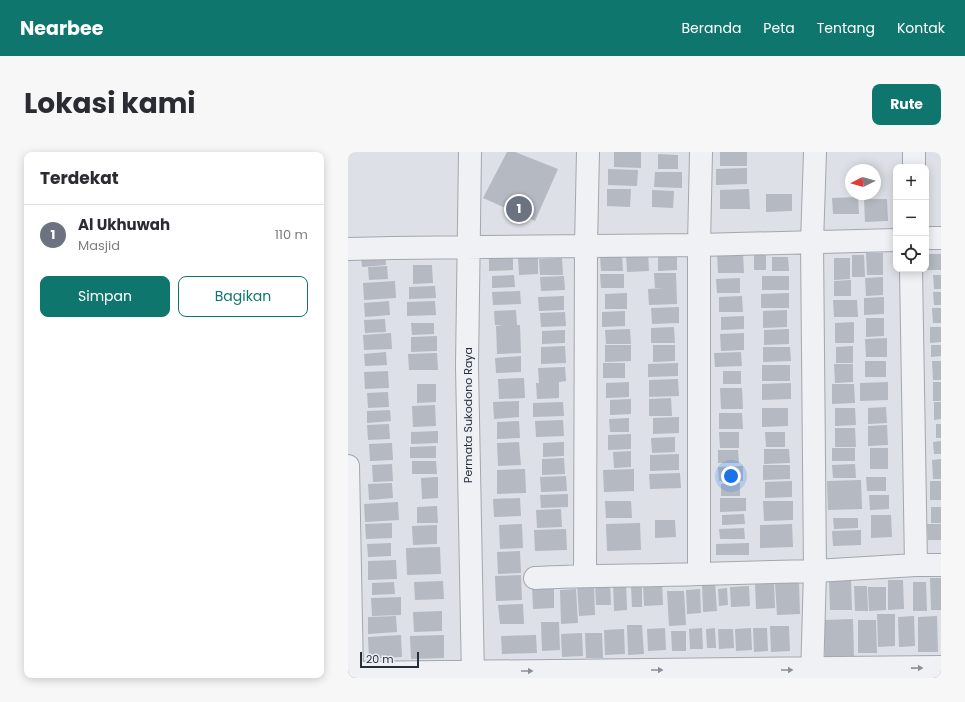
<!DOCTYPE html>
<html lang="id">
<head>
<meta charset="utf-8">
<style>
  :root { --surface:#fff; --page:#f7f7f7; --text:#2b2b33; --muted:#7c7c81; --line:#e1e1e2; --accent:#0f766e }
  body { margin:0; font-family:Poppins,sans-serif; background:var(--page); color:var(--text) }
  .controls { position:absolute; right:12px; top:12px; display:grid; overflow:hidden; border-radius:8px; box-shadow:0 2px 10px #0003 }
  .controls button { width:36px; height:36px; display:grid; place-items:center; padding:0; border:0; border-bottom:1px solid var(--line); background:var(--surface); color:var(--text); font:20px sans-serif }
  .compass { position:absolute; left:497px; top:12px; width:36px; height:36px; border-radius:50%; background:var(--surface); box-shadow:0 2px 10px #0003; rotate:265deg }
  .scale { position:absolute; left:12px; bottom:10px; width:59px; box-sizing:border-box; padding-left:4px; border:2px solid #272e3b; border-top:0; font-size:11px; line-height:14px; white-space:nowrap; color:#272e3b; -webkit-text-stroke:3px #eceff4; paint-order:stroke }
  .you { position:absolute; left:383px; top:324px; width:14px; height:14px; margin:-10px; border:3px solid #fff; border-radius:50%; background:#1a73e8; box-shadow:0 0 0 6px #1a73e833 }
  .badge { display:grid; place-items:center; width:26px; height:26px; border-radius:50%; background:var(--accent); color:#fff; font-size:13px; font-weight:700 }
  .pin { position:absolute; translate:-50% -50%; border:2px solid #fff; box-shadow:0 1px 4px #0006 }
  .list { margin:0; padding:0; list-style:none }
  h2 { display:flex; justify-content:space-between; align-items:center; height:52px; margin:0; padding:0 16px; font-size:17px }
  h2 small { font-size:13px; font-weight:400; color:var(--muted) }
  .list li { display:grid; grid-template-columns:26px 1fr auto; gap:12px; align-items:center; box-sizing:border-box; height:60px; padding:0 16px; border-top:1px solid var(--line) }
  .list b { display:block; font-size:15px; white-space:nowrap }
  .list p { margin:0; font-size:13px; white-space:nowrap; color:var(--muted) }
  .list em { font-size:13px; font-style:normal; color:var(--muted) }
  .actions { display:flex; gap:8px; padding:12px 16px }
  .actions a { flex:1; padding:9px 0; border:1px solid var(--accent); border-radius:8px; text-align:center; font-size:14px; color:var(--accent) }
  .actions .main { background:var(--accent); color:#fff }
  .icon { flex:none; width:22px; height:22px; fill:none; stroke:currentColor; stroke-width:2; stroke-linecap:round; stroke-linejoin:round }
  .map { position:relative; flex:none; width:593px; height:526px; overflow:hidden; border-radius:8px }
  header { display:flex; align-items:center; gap:24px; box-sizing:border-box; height:56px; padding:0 20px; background:var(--accent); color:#fff }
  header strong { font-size:19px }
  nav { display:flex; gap:22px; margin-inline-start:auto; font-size:14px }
  .intro { display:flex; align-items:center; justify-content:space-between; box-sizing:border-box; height:96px; padding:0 24px }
  h1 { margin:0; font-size:28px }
  .button { padding:10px 18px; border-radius:8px; background:var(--accent); color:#fff; font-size:14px; font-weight:700 }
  main { display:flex; gap:24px; padding:0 24px }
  aside { flex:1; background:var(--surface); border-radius:8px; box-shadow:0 2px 10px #0003 }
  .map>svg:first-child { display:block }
  .building { fill:#b4b9c2 }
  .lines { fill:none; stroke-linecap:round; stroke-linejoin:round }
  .minor-casing { stroke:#a3a7af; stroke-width:24 }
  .minor { stroke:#eff1f4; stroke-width:22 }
  .oneway { fill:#8b9098 }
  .labels { text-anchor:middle; stroke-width:3; stroke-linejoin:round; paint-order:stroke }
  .street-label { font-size:11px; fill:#272e3b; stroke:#eceff4 }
</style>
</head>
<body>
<header>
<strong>Nearbee</strong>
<nav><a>Beranda</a><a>Peta</a><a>Tentang</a><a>Kontak</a></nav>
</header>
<div class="intro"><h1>Lokasi kami</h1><a class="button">Rute</a></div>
<main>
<aside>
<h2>Terdekat<small></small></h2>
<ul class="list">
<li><span class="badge" style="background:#6b7280">1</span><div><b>Al Ukhuwah</b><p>Masjid</p></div><em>110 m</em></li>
</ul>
<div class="actions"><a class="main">Simpan</a><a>Bagikan</a></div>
</aside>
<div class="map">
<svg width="593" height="526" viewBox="0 0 593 526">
  <rect width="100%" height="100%" fill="#dde0e6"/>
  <!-- building -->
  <path class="building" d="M159,0H167L210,17L187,69L135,46Z
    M266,0H293V16L266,15Z
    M372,0H399V14H372Z
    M310,2L330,3V17H310Z
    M399,16V32L368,33V17Z
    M260,17L290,18L289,34L260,33Z
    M307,20H334V36L306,35Z
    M259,37H283L282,55L259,54Z
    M401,37L402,57H372V38Z
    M304,38L326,39L325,56L304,55Z
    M418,42H444V59L418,60Z
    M510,45L511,62H485L484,46Z
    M516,47H539L540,69L517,70Z
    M406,96H418V118H406Z
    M37,99L38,113L14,115L13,101Z
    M310,100H329V118L310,119Z
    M300,101L301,119L279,120L278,102Z
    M395,101L396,121H370L369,102Z
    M518,101H535V123H519Z
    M578,102H593V118H578Z
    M274,103L275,119H253L252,104Z
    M504,103H516L517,125H504Z
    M190,104V122L171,123L170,105Z
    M165,105V118L141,119V106Z
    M424,105H440L441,119H424Z
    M214,106L215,123H192L191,107Z
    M486,106H502V127L486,128Z
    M65,113H84L85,131L65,132Z
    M39,114L40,127L21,128L20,115Z
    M306,121H328L329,152L301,153L300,137L316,136H307Z
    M252,122H276V136H253Z
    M166,123L167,135L144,136V124Z
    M585,123H593V137H586Z
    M216,124L217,138L193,139L192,125Z
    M414,124H441V138H414Z
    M535,125V143L518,144L517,126Z
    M392,126V141H369L368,127Z
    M503,128V144H486V129Z
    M47,129L48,146L16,148L15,131Z
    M87,134L88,146L61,147V135Z
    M172,139L173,152L145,153L144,140Z
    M585,140H593V153H586Z
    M279,141V157H257V142Z
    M441,141V156H413V142Z
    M216,144V158L191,159L190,145Z
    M394,144L395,160H371V145Z
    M536,145V162L516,163V146Z
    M485,148H509L510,165H486Z
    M41,149L42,163L17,165L16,151Z
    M87,149L88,163L59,164V150Z
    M331,155V171L304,172L303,156Z
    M584,156H593V171H585Z
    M168,158L169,173H172L173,201L149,202L148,174L155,173H147L146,159Z
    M439,158V175L415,176V159Z
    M277,159V174L254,175V160Z
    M217,160L218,174L193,175L192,161Z
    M396,164V177L373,178V165Z
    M518,166H536V184L518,185Z
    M37,167L38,180L17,181L16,168Z
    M506,170V191H487V171Z
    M63,171H86V182L64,183Z
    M326,175L327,191H303V176Z
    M582,175H593V190L582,191Z
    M282,177L283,192H258L257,178Z
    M441,177V192L416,193V178Z
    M217,178V191L194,192V179Z
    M43,181L44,197L16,198L15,183Z
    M396,181V198L373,199L372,182Z
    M89,184V199L63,200V185Z
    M539,186V205H518L517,187Z
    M257,193H283V209L257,210Z
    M305,193H327V209L305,210Z
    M583,193H593V204L583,205Z
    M217,194L218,211L193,212V195Z
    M505,194V211H488V195Z
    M415,195H442L443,209L415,210Z
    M38,200L39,213L17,214L16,202Z
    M393,200L394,214L367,215L366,201Z
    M89,201L90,218H61L60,202Z
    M173,204V220L148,221L147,206Z
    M517,209H538V225H517Z
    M584,209H593V228H585Z
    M255,211H277V226H255Z
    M330,211V224L300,225V212Z
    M486,212H505V230L487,231Z
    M414,213H442V229H414Z
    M217,215L218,229L211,230V246L189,247L188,231H191L190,216Z
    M40,219L41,236L17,237L16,220Z
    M375,219H393V232H375Z
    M176,226L177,246L151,247L150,227Z
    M330,227L331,244L301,245V228Z
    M281,230V245L258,246V231Z
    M540,230V248L512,249V231Z
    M585,230H593V249H585Z
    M443,231V247L414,248V232Z
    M69,232H88V250L69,251Z
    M484,232H506L507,251L484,252Z
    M372,236H394L395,257H373Z
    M40,240L41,255L20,256L19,241Z
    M323,246L324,264H301V247Z
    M283,247V262L262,263V248Z
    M171,249V265L146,267L145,250Z
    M215,250L216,264L185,265V251Z
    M586,250H593V267L586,268Z
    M87,253L88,274L65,275L64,254Z
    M538,255L539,271L520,272V256Z
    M414,256H440V274L414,275Z
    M487,256H507L508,273L487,274Z
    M42,258L43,269L19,271V259Z
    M371,261H394L395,277H371Z
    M331,265V281L305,282V266Z
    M281,266V280H262L261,267Z
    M215,268L216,284L188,285L187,269Z
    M171,269L172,286L149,287V270Z
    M41,272L42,287L20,288L19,273Z
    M588,272H593V286H588Z
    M539,273L540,293L520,294V274Z
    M487,276H507L508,295H487Z
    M90,279V291L63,292V280Z
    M371,280H391V296H372Z
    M417,280H437V295H418Z
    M283,282V297L260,298V283Z
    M327,285V300L304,301L303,286Z
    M593,289V302H586L585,290Z
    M171,290L173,313L150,314L149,291Z
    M216,290V304L195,305V291Z
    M44,291L45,308L22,309L21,292Z
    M88,294V306H62V295Z
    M484,296H507V309H484Z
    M522,296H540V317H522Z
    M416,297H441L442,311L416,312Z
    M370,298H390L391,311H370Z
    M283,299V315L266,316L265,300Z
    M331,302V318L302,319V303Z
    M216,306L217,322L194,323V307Z
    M593,307V327H585L584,308Z
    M64,309H88L89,322H64Z
    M44,312L45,329L25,330L24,313Z
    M507,312L508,326H485L484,313Z
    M415,313H442V327L415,328Z
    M395,314V329H371L370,315Z
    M177,317L178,341L149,342V318Z
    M286,317V339L256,340L255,318Z
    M332,321L333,336L302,337L301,322Z
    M218,324L219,339L193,340L192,325Z
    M90,325V346L74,347L73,326Z
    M518,325H538V339H519Z
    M513,328L514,357L480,358L479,329Z
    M444,329V345L417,346V330Z
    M582,329H593V348H582Z
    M44,331L45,346L21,348L20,332Z
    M392,331V344H373V332Z
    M220,342V355L193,356L192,343Z
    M521,343H541V357L522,358Z
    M172,346L173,364L146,365L145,347Z
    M372,346H398V359L372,360Z
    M257,349H283L284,366H258Z
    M415,349H445V368L416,369Z
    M50,350L51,368L17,370L16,352Z
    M89,354L90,371H69V355Z
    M583,355H593V371H583Z
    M213,357L214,375L189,376L188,358Z
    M396,362L397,372L374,373V363Z
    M523,363H543L544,385L523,386Z
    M485,366H510V376L486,377Z
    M307,368H327L328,385L307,386Z
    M44,371V386L18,387L17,372Z
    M292,371L293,398L259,399L258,372Z
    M174,372L175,396L152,397L151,373Z
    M444,372L445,395L412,396V373Z
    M579,372H593V388H580Z
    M89,373V392L65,393L64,374Z
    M396,376L397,387H372L371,377Z
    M218,377L219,398L187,399L186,378Z
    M513,378V393L485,394L484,379Z
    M43,391V404L20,405L19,392Z
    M401,391V403H368V392Z
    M92,395L93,422L59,423L58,396Z
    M172,399L173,421L150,422L149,400Z
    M48,408L49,427L20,428V409Z
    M173,423L174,448L148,449L147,424Z
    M582,426H593V458H583Z
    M278,428L279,458L266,459L265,429Z
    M481,428H503L504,458H482Z
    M540,428H555L556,457L540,458Z
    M95,429L96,447L67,448L66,430Z
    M46,430L47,442L24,443V431Z
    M262,430L263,453H248L247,431Z
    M314,430L315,453L296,454L295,431Z
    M354,430H367L369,459L355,460Z
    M426,430L427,456L408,457L407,431Z
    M451,430L452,462L429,463L427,431Z
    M565,430H578L579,459H565Z
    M246,432L247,463L231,464L229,433Z
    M206,433V456L185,457L184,434Z
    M283,434H294V455H284Z
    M401,434L402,454L383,455L382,435Z
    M506,434H519L520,459H507Z
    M520,435H538V458L521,459Z
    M379,436L380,453L371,454L370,437Z
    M228,437L230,471L213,472L212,438Z
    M352,437L353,461L339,462L338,438Z
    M319,439H336L338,473L321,474Z
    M53,445V463L24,464L23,446Z
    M175,452L176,472H152L150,453Z
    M94,459V479L66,480L65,460Z
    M529,462H547V494L530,495Z
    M48,464L49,480L20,482V465Z
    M566,464L567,494L551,495L550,465Z
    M589,464L590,500H570V465Z
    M505,467L506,506H477L476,468Z
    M510,468H528L529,501H510Z
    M193,470H211L212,498L194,499Z
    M279,473H294L296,502L280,503Z
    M422,474H441L442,499L423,500Z
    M317,476L318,498L300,499L299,477Z
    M354,476L355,497H342L341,477Z
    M367,476L368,496H359L358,477Z
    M403,476L404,498L388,499L387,477Z
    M405,476H419L420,499L406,500Z
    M276,477L277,502L257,503L256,478Z
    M370,477H385L386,496L371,497Z
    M323,479H338V499H324Z
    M234,481L235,504L214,505L213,482Z
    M237,481H254L255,506H238Z
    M53,483L54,505L21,507L20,485Z
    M96,483V506L63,507L62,484Z
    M188,483L189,501L154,502L153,484Z"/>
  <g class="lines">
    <defs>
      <path id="minor" d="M122,0L119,214L125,526
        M353,0L351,93V422L467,419L568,413H593
        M566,15V0
        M578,86H593
        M0,97L45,96L351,93L548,88
        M563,117L568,413
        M0,314L4,521
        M237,423L238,94L240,0
        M187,426C241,423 296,424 351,422
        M0,521L593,515
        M464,526L467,419L464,91L467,0"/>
    </defs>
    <!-- minor casing -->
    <use href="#minor" class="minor-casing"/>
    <!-- minor -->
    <use href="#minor" class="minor"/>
  </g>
  <!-- one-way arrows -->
  <defs><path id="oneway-solid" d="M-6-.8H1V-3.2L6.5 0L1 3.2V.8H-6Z"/></defs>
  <g class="oneway">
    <use href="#oneway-solid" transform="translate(569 516) rotate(-1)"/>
    <use href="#oneway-solid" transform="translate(309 518)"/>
    <use href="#oneway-solid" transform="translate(439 518)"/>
    <use href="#oneway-solid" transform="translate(179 519)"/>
  </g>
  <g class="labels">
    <!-- street labels -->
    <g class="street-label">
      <text transform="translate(120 263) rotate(-90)" y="4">Permata Sukodono Raya</text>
    </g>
  </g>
</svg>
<div class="controls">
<button>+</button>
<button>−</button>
<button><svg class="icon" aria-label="locate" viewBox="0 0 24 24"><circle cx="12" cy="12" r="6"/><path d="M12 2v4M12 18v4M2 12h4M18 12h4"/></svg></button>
</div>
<svg class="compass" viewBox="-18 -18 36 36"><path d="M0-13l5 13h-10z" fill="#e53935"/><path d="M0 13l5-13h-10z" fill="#7c7c81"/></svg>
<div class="scale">20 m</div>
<div class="you"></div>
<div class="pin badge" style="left:171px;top:57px;background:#6b7280">1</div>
</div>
</main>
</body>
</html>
